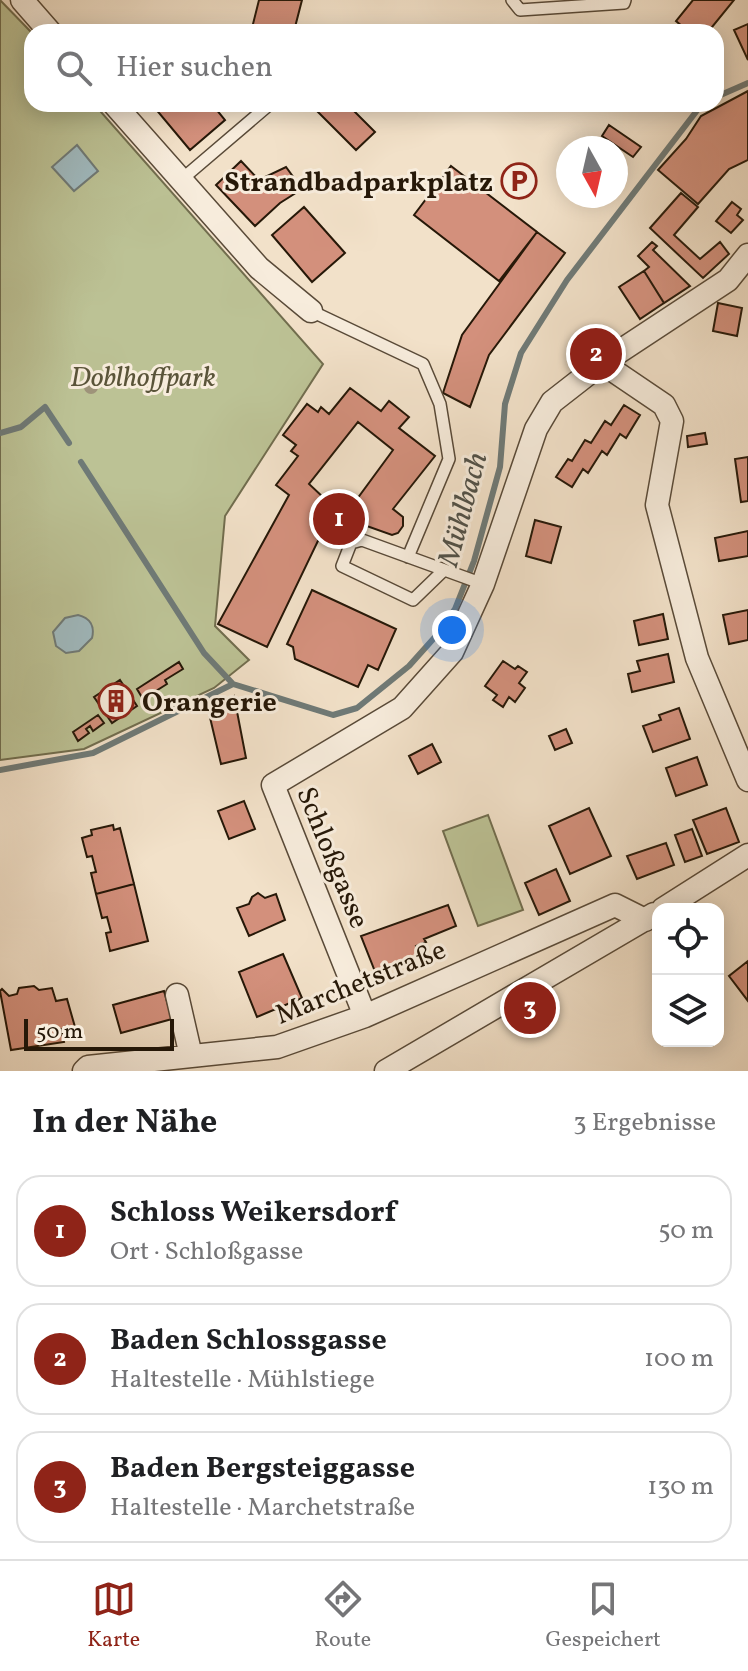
<!DOCTYPE html>
<html lang="de">
<head>
<meta charset="utf-8">
<style>
  :root { --surface:#fff; --page:#f6f6f6; --text:#202124; --muted:#757577; --line:#e0e0e0; --accent:#8f2418 }
  body { margin:0; font-family:Vollkorn,serif; background:var(--page); color:var(--text) }
  .controls { position:absolute; right:24px; bottom:24px; display:grid; overflow:hidden; border-radius:16px; box-shadow:0 4px 20px #0003 }
  .controls button { width:72px; height:72px; display:grid; place-items:center; padding:0; border:0; border-bottom:2px solid var(--line); background:var(--surface); color:var(--text); font:40px sans-serif }
  .compass { position:absolute; left:556px; top:136px; width:72px; height:72px; border-radius:50%; background:var(--surface); box-shadow:0 4px 20px #0003; rotate:172deg }
  .scale { position:absolute; left:24px; bottom:20px; width:150px; box-sizing:border-box; padding-left:8px; border:4px solid #261808; border-top:0; font-size:22px; line-height:28px; white-space:nowrap; color:#261808; -webkit-text-stroke:6px #f7ecdc; paint-order:stroke }
  .you { position:absolute; left:452px; top:630px; width:28px; height:28px; margin:-20px; border:6px solid #fff; border-radius:50%; background:#1a73e8; box-shadow:0 0 0 12px #1a73e833 }
  .badge { display:grid; place-items:center; width:52px; height:52px; border-radius:50%; background:var(--accent); color:#fff; font-size:26px; font-weight:700 }
  .pin { position:absolute; translate:-50% -50%; border:4px solid #fff; box-shadow:0 2px 8px #0006 }
  .list { margin:0; padding:0; list-style:none }
  h2 { display:flex; justify-content:space-between; align-items:center; height:104px; margin:0; padding:0 32px; font-size:34px }
  h2 small { font-size:26px; font-weight:400; color:var(--muted) }
  .list li { display:grid; grid-template-columns:52px 1fr auto; gap:24px; align-items:center; box-sizing:border-box; height:112px; margin:0 16px 16px; padding:0 16px; border:2px solid var(--line); border-radius:24px }
  .list b { display:block; font-size:30px; white-space:nowrap }
  .list p { margin:0; font-size:26px; white-space:nowrap; color:var(--muted) }
  .list em { font-size:26px; font-style:normal; color:var(--muted) }
  .icon { flex:none; width:44px; height:44px; fill:none; stroke:currentColor; stroke-width:2; stroke-linecap:round; stroke-linejoin:round }
  .map { position:relative; flex:none; width:748px; height:1071px; overflow:hidden }
  .search { position:absolute; background:var(--surface); box-shadow:0 4px 20px #0003; left:24px; right:24px; top:24px; height:88px; display:flex; align-items:center; gap:20px; box-sizing:border-box; padding:0 28px; border-radius:24px; color:var(--muted); font-size:30px }
  .sheet { height:488px; background:var(--surface) }
  nav { display:flex; justify-content:space-around; align-items:center; box-sizing:border-box; height:112px; border-top:2px solid var(--line); background:var(--surface); font-size:22px; color:var(--muted) }
  nav a { display:grid; justify-items:center; gap:4px }
  nav .on { color:var(--accent) }
  .map>svg:first-child { display:block }
  .green { fill:#bcc295; stroke:#716d4e; stroke-width:2 }
  .water { fill:#a0bbc1; stroke:#6f7a77; stroke-width:2 }
  .lines { fill:none; stroke-linecap:round; stroke-linejoin:round }
  .stream { stroke:#6f7a77; stroke-width:6 }
  .building { fill:#d3907c; stroke:#261808; stroke-width:2; fill-rule:evenodd }
  .lane-casing { stroke:#594a38; stroke-width:14 }
  .street-casing { stroke:#594a38; stroke-width:25 }
  .lane { stroke:#f7ecdc; stroke-width:11 }
  .street { stroke:#f7ecdc; stroke-width:22 }
  .tree { fill:#9e937a }
  .labels { text-anchor:middle; stroke-width:6; stroke-linejoin:round; paint-order:stroke }
  .poi-label { font-size:28px; font-weight:bold; fill:#261808; stroke:#f7ecdc; text-anchor:end }
  .park-label { font-size:28px; font-style:italic; fill:#5a5439; stroke:#f7ecdc }
  .street-label { font-size:28px; fill:#261808; stroke:#f7ecdc }
  .water-label { font-size:30px; font-style:italic; fill:#515149; stroke:#f7ecdc }
</style>
</head>
<body>
<div class="map">
<svg width="748" height="1071" viewBox="0 0 748 1071">
  <rect width="100%" height="100%" fill="#f2e1c9"/>
  <filter id="stains"><feTurbulence type="fractalNoise" baseFrequency=".0025" numOctaves="4"/><feColorMatrix values="0 0 0 0 .2 0 0 0 0 .09 0 0 0 0 .02 0 0 0 .5 -.17"/></filter>
  <radialGradient id="worn" r=".72"><stop offset=".6" stop-color="#630" stop-opacity="0"/><stop offset="1" stop-color="#630" stop-opacity=".3"/></radialGradient>
  <!-- green -->
  <path class="green" d="M0,0L32,33V104H94L323,364L225,516L215,626L249,660L214,688L84,749L0,760Z
    M488,815L523,910L478,926L443,831Z"/>
  <!-- water -->
  <path class="water" d="M77,145L98,171L74,191L52,167Z
    M78,615C90,618 95,626 92,638L79,651L66,653L56,646L53,632L65,618Z"/>
  <g class="lines">
    <!-- stream -->
    <path class="stream" d="M716,97L748,83
      M0,433L21,427L45,407L69,443
      M81,462L204,653L233,684
      M0,770L93,753L233,684L333,715L357,708L409,666L435,637L455,609L474,561L500,467L505,404L521,353L567,280L702,104"/>
  </g>
  <!-- building -->
  <path class="building" d="M259,0H302L294,31L282,29L281,32H251Z
    M693,0H734L708,32L699,28L695,32H689L676,21Z
    M748,24V60L734,30Z
    M748,91V160L729,169L698,204L658,170L686,139L701,116Z
    M158,104H212L225,120L190,150L154,107Z
    M310,104H347L375,132L356,150Z
    M609,125L641,147L633,157L602,136Z
    M241,161L259,180L286,167L302,189L280,203L255,226L216,185Z
    M451,166L537,232L499,281L414,215Z
    M681,193L698,207L674,235L700,259L720,242L729,254L703,278L650,228Z
    M732,202L741,209L737,215L743,220L731,233L716,221Z
    M304,207L345,253L312,282L272,235Z
    M537,232L565,253L489,355L470,407L443,393L462,335Z
    M652,242L657,246L653,250L690,286L664,303L644,271L649,267L638,256Z
    M644,271L664,303L640,319L619,287Z
    M718,303L742,308L737,336L713,331Z
    M350,388L381,411L389,401L409,417L399,428L435,456L393,509L403,517V526L398,533L392,535L364,525L327,522L267,647L218,624L289,495L276,485L298,456L291,451L296,445L283,435L307,404L318,412L321,407L329,414ZM358,422L393,450L357,499H325L309,484Z
    M624,405L640,415L626,438L620,434L607,455L602,451L588,473L583,469L572,487L556,477L568,459L572,461L585,440L591,443L605,421L611,425Z
    M705,433L707,444L688,447L687,436Z
    M748,457V501L741,502L735,459Z
    M535,520L561,527L551,563L526,556Z
    M748,531V556L719,561L715,538Z
    M312,590L396,629L378,670L368,665L358,687L295,659L293,647L287,644Z
    M748,610V640L729,644L723,615Z
    M663,614L668,639L639,645L634,621Z
    M668,654L674,682L632,692L628,674L640,671L637,661Z
    M503,661L515,669L518,666L527,672L519,683L525,688L515,702L509,697L503,707L493,700L497,695L485,686Z
    M179,662L183,669L165,680L167,684L143,699L137,689Z
    M120,680L137,706L112,723L94,697Z
    M234,696L246,758L221,764L208,709Z
    M679,708L690,739L653,752L643,726L661,720L659,715Z
    M98,715L104,723L93,731L90,726L86,729L89,733L78,741L73,732Z
    M566,729L572,743L555,750L549,736Z
    M432,744L441,762L418,774L409,756Z
    M697,757L707,785L676,796L666,768Z
    M244,801L255,829L229,839L218,811Z
    M589,808L611,856L570,874L549,826Z
    M726,808L739,842L707,854L693,820Z
    M113,825L114,830L120,828L134,884L96,894L91,873L96,872L92,856L87,857L82,838L92,835L91,830Z
    M692,829L702,856L685,862L675,835Z
    M666,843L674,865L637,879L627,856Z
    M556,869L570,901L539,915L525,883Z
    M134,884L148,941L110,951L106,933L111,932L107,917L102,918L96,894Z
    M258,893L265,898L276,894L285,920L249,936L237,908L249,904L252,897Z
    M448,905L456,926L424,939L426,942L416,946L420,957L376,974L361,936Z
    M283,954L302,998L257,1017L239,972Z
    M748,961V1001L729,976Z
    M34,986L39,990L52,988L56,1001L67,999L75,1027L61,1029L64,1042L11,1050L0,991L2,989L9,996L17,994L19,988Z
    M164,991L172,1019L121,1033L113,1005Z
    M530,1008L540,1028L524,1036L515,1016Z"/>
  <g class="lines">
    <defs>
      <path id="lane" d="M512,0L520,10L624,3L625,0
        M181,180L270,104
        M311,311L423,364L440,404L449,459L408,557
        M444,570L413,600L342,566L351,543L362,540L483,584"/>
      <path id="street" d="M22,0L50,32
        M114,104L259,268L311,311
        M602,363L664,405L672,421L657,505L697,658L748,780
        M663,909L748,855
        M177,995L191,1056
        M365,1016L273,785L402,708L452,652L483,584L536,429L552,402L602,363L728,280L748,255
        M84,1071L88,1067L277,1047L365,1016L615,905L645,920
        M386,1071L654,914"/>
    </defs>
    <!-- lane casing -->
    <use href="#lane" class="lane-casing"/>
    <!-- street casing -->
    <use href="#street" class="street-casing"/>
    <!-- lane -->
    <use href="#lane" class="lane"/>
    <!-- street -->
    <use href="#street" class="street"/>
  </g>
  <!-- trees -->
  <circle class="tree" cx="91" cy="387" r="7"/>
  <!-- icons -->
  <defs>
    <symbol id="parking-ring" viewBox="-11 -11 22 22"><circle r="9.5" fill="#f7ecdc" stroke="#8f2418" stroke-width="1.5"/><path d="M-3.5-5.5H1a3.5 3.5 0 0 1 0 7H-1V5.5H-3.5ZM-1-3.4V-.6H.8a1.4 1.4 0 0 0 0-2.8Z" fill="#8f2418"/></symbol>
    <symbol id="building-ring" viewBox="-11 -11 22 22"><circle r="9.5" fill="#f7ecdc" stroke="#8f2418" stroke-width="1.5"/><path d="M-4-6H4V6H1V3H-1V6H-4ZM-2.5-4.3h1.7v1.8h-1.7ZM.8-4.3h1.7v1.8H.8ZM-2.5-1h1.7V.8h-1.7ZM.8-1h1.7V.8H.8Z" fill="#8f2418"/></symbol>
  </defs>
  <g fill-rule="evenodd">
    <use href="#parking-ring" x="499" y="161" width="40" height="40"/>
    <use href="#building-ring" x="96" y="681" width="40" height="40"/>
  </g>
  <g class="labels">
    <!-- poi labels -->
    <g class="poi-label">
      <text x="493" y="191">Strandbadparkplatz</text>
      <text x="142" y="711" text-anchor="start">Orangerie</text>
    </g>
    <!-- park labels -->
    <g class="park-label">
      <text x="143" y="386">Doblhoffpark</text>
    </g>
    <!-- street labels -->
    <g class="street-label">
      <text transform="translate(334 857) rotate(68)" y="10">Schloßgasse</text>
      <text transform="translate(360 981) rotate(-22)" y="10">Marchetstraße</text>
    </g>
    <!-- water labels -->
    <g class="water-label">
      <text transform="translate(462 509) rotate(-75)" y="10">Mühlbach</text>
    </g>
  </g>
  <rect width="100%" height="100%" filter="url(#stains)"/>
  <rect width="100%" height="100%" fill="url(#worn)"/>
</svg>
<div class="controls">
<button><svg class="icon" aria-label="locate" viewBox="0 0 24 24"><circle cx="12" cy="12" r="6"/><path d="M12 2v4M12 18v4M2 12h4M18 12h4"/></svg></button>
<button><svg class="icon" aria-label="layers" viewBox="0 0 24 24"><path d="M12 4l9 5-9 5-9-5zM3 14l9 5 9-5"/></svg></button>
</div>
<svg class="compass" viewBox="-18 -18 36 36"><path d="M0-13l5 13h-10z" fill="#e53935"/><path d="M0 13l5-13h-10z" fill="#757577"/></svg>
<div class="scale">50 m</div>
<div class="you"></div>
<div class="pin badge" style="left:339px;top:519px">1</div>
<div class="pin badge" style="left:596px;top:354px">2</div>
<div class="pin badge" style="left:530px;top:1008px">3</div>
<div class="search"><svg class="icon" aria-label="search" viewBox="0 0 24 24"><circle cx="10" cy="10" r="6"/><path d="M15 15l6 6"/></svg>Hier suchen</div>
</div>
<section class="sheet">
<h2>In der Nähe<small>3 Ergebnisse</small></h2>
<ul class="list">
<li><span class="badge">1</span><div><b>Schloss Weikersdorf</b><p>Ort · Schloßgasse</p></div><em>50 m</em></li>
<li><span class="badge">2</span><div><b>Baden Schlossgasse</b><p>Haltestelle · Mühlstiege</p></div><em>100 m</em></li>
<li><span class="badge">3</span><div><b>Baden Bergsteiggasse</b><p>Haltestelle · Marchetstraße</p></div><em>130 m</em></li>
</ul>
</section>
<nav>
<a class="on"><svg class="icon" aria-label="map" viewBox="0 0 24 24"><path d="M3 6l6-2 6 2 6-2v14l-6 2-6-2-6 2zM9 4v14M15 6v14"/></svg>Karte</a>
<a><svg class="icon" aria-label="directions" viewBox="0 0 24 24"><path d="M12 3l9 9-9 9-9-9zM9 14v-3h6M13 9l2 2-2 2"/></svg>Route</a>
<a><svg class="icon" aria-label="saved" viewBox="0 0 24 24"><path d="M7 4h10v16l-5-4-5 4z"/></svg>Gespeichert</a>
</nav>
</body>
</html>
